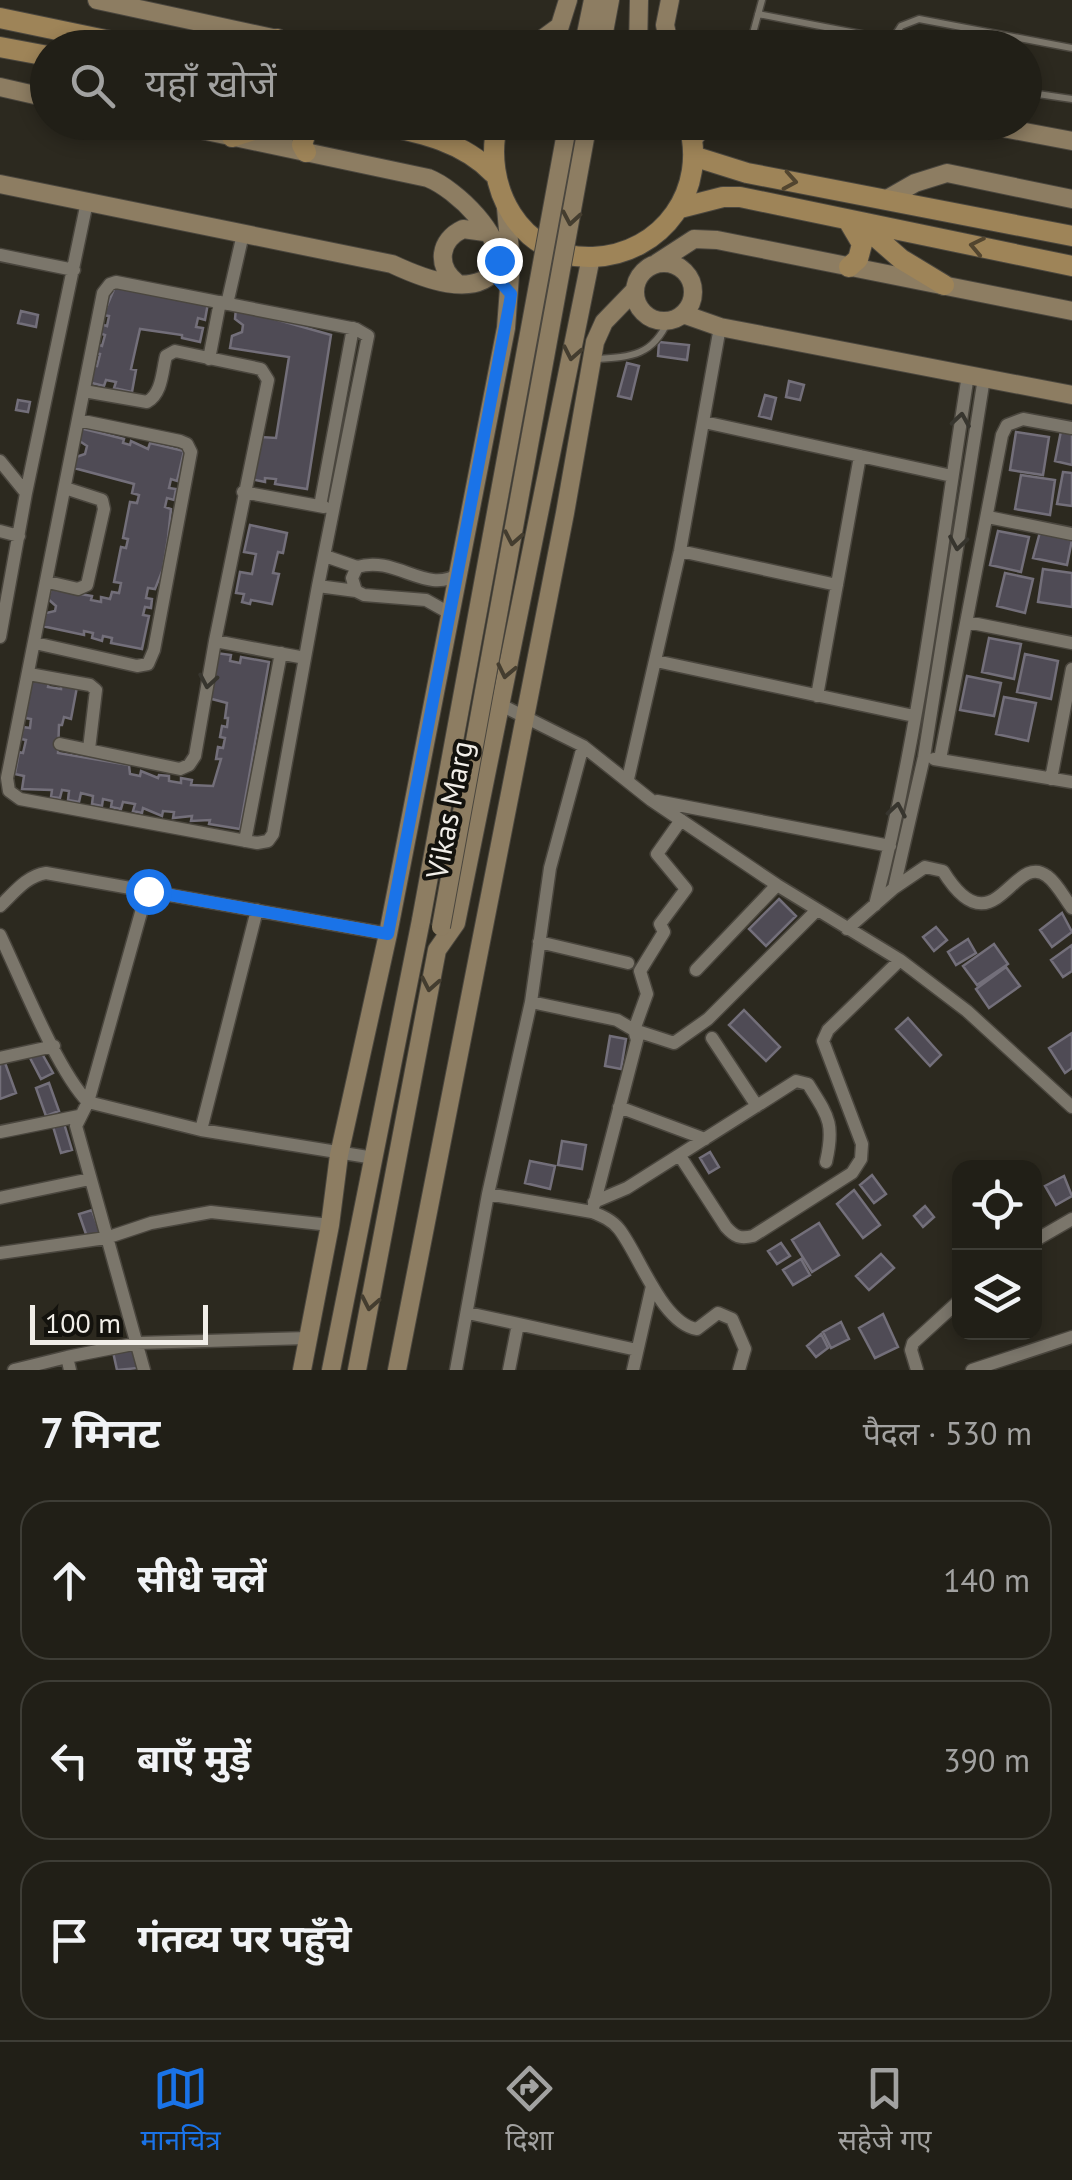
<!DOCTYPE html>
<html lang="hi">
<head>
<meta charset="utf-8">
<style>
  :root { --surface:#211f17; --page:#2d2c24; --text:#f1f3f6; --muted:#a2a2a1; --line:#3e3d36; --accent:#1a73e8 }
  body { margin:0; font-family:"PT Sans","Noto Sans Devanagari",sans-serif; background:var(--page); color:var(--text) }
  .controls { position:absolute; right:30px; bottom:30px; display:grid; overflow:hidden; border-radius:20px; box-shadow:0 5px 15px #0003 }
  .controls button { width:90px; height:90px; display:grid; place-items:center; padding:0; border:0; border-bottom:2px solid var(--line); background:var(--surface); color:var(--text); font:50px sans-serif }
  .scale { position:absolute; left:30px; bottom:25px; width:178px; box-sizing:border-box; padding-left:10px; border:5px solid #f1eee8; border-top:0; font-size:28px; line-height:35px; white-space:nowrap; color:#f1eee8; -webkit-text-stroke:8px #13120d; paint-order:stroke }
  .stop { position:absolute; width:30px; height:30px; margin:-22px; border:8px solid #1a73e8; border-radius:50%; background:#fff }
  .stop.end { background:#1a73e8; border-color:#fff; box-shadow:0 2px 10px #0008 }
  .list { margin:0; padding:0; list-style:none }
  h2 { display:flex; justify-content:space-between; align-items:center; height:130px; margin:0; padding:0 40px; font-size:42px }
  h2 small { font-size:32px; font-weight:400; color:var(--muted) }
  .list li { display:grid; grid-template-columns:65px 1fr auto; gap:30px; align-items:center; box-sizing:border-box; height:160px; margin:0 20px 20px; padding:0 20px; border:2px solid var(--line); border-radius:30px }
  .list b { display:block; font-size:38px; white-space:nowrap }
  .list em { font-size:32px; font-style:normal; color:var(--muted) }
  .icon { flex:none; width:55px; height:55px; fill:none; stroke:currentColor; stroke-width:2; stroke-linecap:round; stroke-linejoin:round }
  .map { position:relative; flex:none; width:1072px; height:1370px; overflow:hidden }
  .search { position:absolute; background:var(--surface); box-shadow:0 5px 15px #0003; left:30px; right:30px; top:30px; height:110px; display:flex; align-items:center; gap:25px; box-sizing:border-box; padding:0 35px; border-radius:55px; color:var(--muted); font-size:38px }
  .sheet { height:670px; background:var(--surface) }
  nav { display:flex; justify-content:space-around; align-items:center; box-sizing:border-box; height:140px; border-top:2px solid var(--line); background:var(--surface); font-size:28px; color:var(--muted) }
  nav a { display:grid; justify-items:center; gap:5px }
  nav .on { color:var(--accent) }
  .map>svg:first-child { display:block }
  .building { fill:#4f4b55; stroke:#736f7a; stroke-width:2.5 }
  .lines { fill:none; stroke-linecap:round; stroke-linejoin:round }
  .lane-casing { stroke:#4a463e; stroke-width:9 }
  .street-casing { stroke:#4a463e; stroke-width:15 }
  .secondary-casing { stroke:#4a463e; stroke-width:20 }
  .primary-casing { stroke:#4a463e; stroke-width:22 }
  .lane { stroke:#7b766b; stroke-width:6 }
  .street { stroke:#7b766b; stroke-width:12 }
  .secondary { stroke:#8d7d62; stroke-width:18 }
  .primary { stroke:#9e8458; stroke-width:20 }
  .secondary-bridge-casing { stroke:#4a463e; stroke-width:20; stroke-linecap:butt }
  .secondary-bridge { stroke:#8d7d62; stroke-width:18 }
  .oneway { stroke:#52452f }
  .oneway2 { stroke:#443d2f }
  .oneway3 { stroke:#37352e }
  .route { stroke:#1a73e8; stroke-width:12 }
  .labels { text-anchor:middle; stroke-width:8; stroke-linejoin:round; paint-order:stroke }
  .street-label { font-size:30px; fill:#f1eee8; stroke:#13120d }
</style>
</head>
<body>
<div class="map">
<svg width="1072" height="1370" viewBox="0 0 1072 1370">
  <rect width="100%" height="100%" fill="#2c291f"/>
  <!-- building -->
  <path class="building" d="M115,287L208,303L205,320L198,318L196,327L203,328L200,342L182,338V335L140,329L131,369L136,370L132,392L114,388L116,382L106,380L104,386L88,382L92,365L97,366L100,354L94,353L96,344L102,346L105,335L99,333L101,324L107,326L109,316L103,315Z
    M236,308L331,335L307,489L275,484L276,479L265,478V482L250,479L261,437L276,438L289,357L230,348L232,336L242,332L243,325L235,319Z
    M21,311L38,315L36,327L18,323Z
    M659,342L689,345L687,360L658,356Z
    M627,363L639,366L631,399L618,396Z
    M789,381L804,385L800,400L786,397Z
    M765,395L776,398L771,419L759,416Z
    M18,400L30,402L28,412L16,410Z
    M80,428L124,439L123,443L130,445L131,441L148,449L150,443L184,451L177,481L171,479L169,488L176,489L174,500L167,498L165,507L171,509L168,538L163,569L155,589L148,588L146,598L152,599L151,608L145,607L143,615L149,616L142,649L111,643L112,638L103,636L102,641L92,638L93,633L84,631V635L42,626L46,613L55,611L56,606L48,599L51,589L92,596L91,600L101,602V597L110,599L112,592L119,593L121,583L114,582L121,547L126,548L128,539L123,538L130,502L137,503L139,495L132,493L134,484L74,468L76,457L85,454L87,446L78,440Z
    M1061,431L1072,433V465L1055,461Z
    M1016,432L1049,437L1043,475L1010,470Z
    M1063,472L1072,473V506L1057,504Z
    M1021,475L1055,480L1050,515L1015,509Z
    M250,525L287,533L283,553L278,552L273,573L279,574L272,604L251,600L250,604L242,602L244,594L236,593L240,572L252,574L256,554L244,552Z
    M998,531L1029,537L1021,572L990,565Z
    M1040,532L1072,540L1067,565L1033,558Z
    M1043,569L1072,573V607L1038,602Z
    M1005,573L1033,579L1025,613L997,606Z
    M989,638L1021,644L1014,679L982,672Z
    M216,653L231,655L230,661L240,663L241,657L269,662L240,829L209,824L210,820L191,821L192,816L173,818L174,812L163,811L162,816L143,808L142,813L133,811L135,804L123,802L121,809L111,807L112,801L103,799L102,806L92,804L93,796L81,793L79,802L68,800L69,791L62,790L60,798L51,797L52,790L22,789L24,776L15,774L19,752L23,753L26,740L21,739L23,727L30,728L31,719L25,718L32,679L49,682L48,687L61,689V684L77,687L71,719L64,717L62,725H59L58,753L129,765L130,774L140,776L141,771L158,778L159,775L169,776V781L181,783V778L192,780L191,785L213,786L221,759H216L218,747L223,748L225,738L220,737L222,726L227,727L228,718H225L227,703L208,698Z
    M1025,654L1058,661L1051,699L1017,692Z
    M967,676L1001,683L994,716L960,710Z
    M1004,697L1036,703L1028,741L996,734Z
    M779,899L796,916L766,946L749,929Z
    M1062,913L1072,932L1052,947L1040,930Z
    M936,927L947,940L934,951L923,937Z
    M968,939L976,953L956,965L948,952Z
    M994,944L1008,964L977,985L963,966Z
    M1072,945V971L1063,977L1051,960Z
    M1006,967L1020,986L989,1008L976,989Z
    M744,1010L780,1047L766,1061L729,1025Z
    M908,1018L941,1055L930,1066L896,1029Z
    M1072,1033V1068L1065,1073L1049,1048Z
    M610,1036L626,1039L621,1069L605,1066Z
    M40,1050L53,1073L41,1079L29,1056Z
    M4,1060L16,1093L0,1099V1061Z
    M49,1083L59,1111L46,1116L36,1088Z
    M63,1120L72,1150L61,1153L52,1123Z
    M562,1141L586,1145L582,1169L558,1165Z
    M710,1152L719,1167L709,1173L700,1158Z
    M530,1161L555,1166L550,1189L525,1183Z
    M872,1175L886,1194L874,1203L860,1185Z
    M1064,1176L1072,1196L1056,1205L1045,1186Z
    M854,1190L880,1225L863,1238L837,1204Z
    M925,1206L934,1217L923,1227L914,1216Z
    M92,1210L100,1232L87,1237L79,1214Z
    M819,1223L839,1255L812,1272L792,1240Z
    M781,1243L790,1256L777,1264L768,1251Z
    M881,1254L894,1268L869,1290L856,1276Z
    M801,1259L810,1275L793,1285L783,1270Z
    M883,1314L898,1347L875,1358L859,1328Z
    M841,1322L849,1339L831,1348L823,1332Z
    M821,1334L828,1348L816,1357L807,1346Z
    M133,1347L138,1368L117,1370L113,1352Z"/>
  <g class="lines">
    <defs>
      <path id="lane" d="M758,14L892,40L901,26L919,19L1072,48
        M749,48L762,0
        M1024,92L1072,99
        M597,359C632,357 653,355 668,321"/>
      <path id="street" d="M0,255L74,270
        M116,282L356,329L368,336L318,586L273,834L268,841L257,843L20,799L9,791L7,778L103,293L110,284Z
        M227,304L243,234
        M209,359L220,302
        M84,391L147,402C162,394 162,372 166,356L175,351L261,369L268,380L215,641
        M704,422L952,476
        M0,461L26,493
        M243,492L324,507
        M320,506L353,328
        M988,517L1072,534
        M0,531L19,536
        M680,551L837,585
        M325,556L357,567
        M48,582L78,589L87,585L104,509L102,500L65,488
        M318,586L356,591
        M451,614L426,600L364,595L356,591L352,578L357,567C397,555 425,595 459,574
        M967,622L1072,643
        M0,637L26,493L87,202
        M35,643L137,666L148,664L154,650L191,452L187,444L180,441L78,420
        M656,661L914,716
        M29,674L90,685L96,690L89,749
        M817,696L860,456
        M499,704L583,746L651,800L777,885L900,960L967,1011L1072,1107
        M60,744L180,769L189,765L195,756L215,641L305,658
        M934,759L1072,782
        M940,759L1002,435L1007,425L1023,419L1072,428
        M628,779L680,551L720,327
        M1051,779L1072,669
        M657,801L890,846
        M681,820L657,854L686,889L660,924L664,932L640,971L647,994L634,1030L674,1043L708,1019L816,911
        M245,841L281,653
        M894,888L924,757L984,378
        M875,905C920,732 940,552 968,375
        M0,906C14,893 26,876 46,873L388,934
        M847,929L894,888L925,867L943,871C994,953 1013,850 1047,876C1057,883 1065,899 1072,908
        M0,935C21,979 57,1070 88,1102L201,1130L374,1158
        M539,942L628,963
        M696,970L777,885
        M531,1002L617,1020L634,1030L637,1040L594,1205
        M712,1038L757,1106
        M0,1058L54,1046
        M619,1107L705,1139
        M201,1130L257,910
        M0,1132L79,1116
        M680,1156L726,1227C735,1237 740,1239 753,1236L852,1173L861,1159L862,1144L823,1041L828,1030L900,960
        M488,1194L592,1212C602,1216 612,1220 619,1229C639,1254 662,1324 697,1329L718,1313L732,1319L745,1349L739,1370
        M0,1198L90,1179
        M594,1202L627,1188L796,1081L808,1084C828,1116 835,1123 826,1162
        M1034,1241L1072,1219
        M0,1253L106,1238L151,1223L211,1212L330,1225
        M468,1313L637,1350
        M14,1370L67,1357
        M70,1370L67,1357L138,1343L308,1338
        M144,1370L76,1126L88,1102L147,891
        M456,1370L488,1194L531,1002L550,868L583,746
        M509,1370L518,1324
        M633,1370L652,1286
        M917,1370L911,1350L913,1343L960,1300
        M972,1370L1072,1337"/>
      <path id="secondary" d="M97,0L319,48
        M530,48L560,26
        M553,48L568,0
        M583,48L593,0
        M601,48L610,0
        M638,48L639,0
        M670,48L665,25L670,0
        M0,87L48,98
        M972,122L1072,141
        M693,139L708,122
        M0,184L392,264C422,278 475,300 497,268C506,237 456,189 428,178L164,122
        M887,199L915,183L947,173L1072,199
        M635 292a29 29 0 1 1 58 0a29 29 0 1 1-58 0Z
        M657,263L694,239L717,240L1072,311
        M456,282C436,266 439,240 463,229L485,232
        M683,314L720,327L1072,395
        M302,1370L330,1225L339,1155L388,934L506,328L511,262L506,208
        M331,1370L421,920
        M357,1370L437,950L456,923L591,257
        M397,1370L565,513L595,342L604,322L634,291"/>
      <path id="primary" d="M0,18L144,48
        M277,39L284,48
        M0,47L48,56
        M369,122C415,132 460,139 493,173
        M498,122C481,185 520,260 593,257C663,254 709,189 688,122
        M232,137L279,122
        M306,152L302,145L309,122
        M696,157L747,173L1072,236
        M680,208L723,197H740L1072,266
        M849,222L862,244L858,259L849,267
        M861,224L901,259L944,285"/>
    </defs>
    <!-- lane casing -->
    <use href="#lane" class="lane-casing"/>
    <!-- street casing -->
    <use href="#street" class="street-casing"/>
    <!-- secondary casing -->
    <use href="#secondary" class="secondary-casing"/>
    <!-- primary casing -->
    <use href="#primary" class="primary-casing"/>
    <!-- lane -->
    <use href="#lane" class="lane"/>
    <!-- street -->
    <use href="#street" class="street"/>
    <!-- secondary -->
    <use href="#secondary" class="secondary"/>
    <!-- primary -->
    <use href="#primary" class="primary"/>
    <defs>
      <path id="secondary-bridge" d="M421,920L568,122
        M441,927L588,122"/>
    </defs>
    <!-- secondary-bridge casing -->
    <use href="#secondary-bridge" class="secondary-bridge-casing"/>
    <!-- secondary-bridge -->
    <use href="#secondary-bridge" class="secondary-bridge"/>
  </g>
  <!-- one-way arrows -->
  <defs><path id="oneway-chevron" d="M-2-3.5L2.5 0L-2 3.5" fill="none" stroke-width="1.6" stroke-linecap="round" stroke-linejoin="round" transform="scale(2.5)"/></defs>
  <g class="oneway">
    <use href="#oneway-chevron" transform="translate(790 181) rotate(10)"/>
    <use href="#oneway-chevron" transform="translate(977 246) rotate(-168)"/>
  </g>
  <g class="oneway2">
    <use href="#oneway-chevron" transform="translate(571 218) rotate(100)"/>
    <use href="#oneway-chevron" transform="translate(572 353) rotate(101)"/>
    <use href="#oneway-chevron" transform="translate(513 538) rotate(101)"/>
    <use href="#oneway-chevron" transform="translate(506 671) rotate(102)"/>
    <use href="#oneway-chevron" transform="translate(430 984) rotate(101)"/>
    <use href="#oneway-chevron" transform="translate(370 1303) rotate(101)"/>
  </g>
  <g class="oneway3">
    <use href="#oneway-chevron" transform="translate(961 420) rotate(-81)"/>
    <use href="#oneway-chevron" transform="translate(958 543) rotate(99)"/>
    <use href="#oneway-chevron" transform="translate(208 681) rotate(100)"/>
    <use href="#oneway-chevron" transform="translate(897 810) rotate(-80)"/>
  </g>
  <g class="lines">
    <!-- route -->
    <path class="route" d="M148,891L388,934L510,301L511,294L493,274L499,260"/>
  </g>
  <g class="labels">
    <!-- street labels -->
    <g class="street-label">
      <text transform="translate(450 810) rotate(-79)" y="10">Vikas Marg</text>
    </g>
  </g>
</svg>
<div class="controls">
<button><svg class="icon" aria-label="locate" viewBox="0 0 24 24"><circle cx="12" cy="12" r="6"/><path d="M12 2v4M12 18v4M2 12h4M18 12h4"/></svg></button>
<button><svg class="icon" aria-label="layers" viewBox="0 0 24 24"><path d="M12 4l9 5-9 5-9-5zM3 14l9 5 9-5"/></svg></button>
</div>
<div class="scale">100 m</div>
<div class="stop" style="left:148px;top:891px"></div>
<div class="stop end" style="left:499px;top:260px"></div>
<div class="search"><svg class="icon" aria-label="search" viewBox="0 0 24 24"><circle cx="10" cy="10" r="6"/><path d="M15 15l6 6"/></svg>यहाँ खोजें</div>
</div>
<section class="sheet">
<h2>7 मिनट<small>पैदल · 530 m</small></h2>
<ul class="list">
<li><svg class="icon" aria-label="ahead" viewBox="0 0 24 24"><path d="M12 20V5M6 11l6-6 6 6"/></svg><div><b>सीधे चलें</b></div><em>140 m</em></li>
<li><svg class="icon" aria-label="left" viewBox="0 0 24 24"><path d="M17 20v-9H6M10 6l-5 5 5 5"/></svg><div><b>बाएँ मुड़ें</b></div><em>390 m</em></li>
<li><svg class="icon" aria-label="arrive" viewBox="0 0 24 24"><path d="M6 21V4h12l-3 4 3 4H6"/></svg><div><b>गंतव्य पर पहुँचे</b></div></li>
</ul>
</section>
<nav>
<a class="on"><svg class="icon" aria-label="map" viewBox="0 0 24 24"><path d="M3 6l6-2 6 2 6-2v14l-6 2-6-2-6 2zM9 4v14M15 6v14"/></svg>मानचित्र</a>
<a><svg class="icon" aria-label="directions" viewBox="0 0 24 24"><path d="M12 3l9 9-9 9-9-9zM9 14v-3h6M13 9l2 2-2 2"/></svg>दिशा</a>
<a><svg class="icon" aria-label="saved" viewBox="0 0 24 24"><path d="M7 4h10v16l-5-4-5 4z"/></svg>सहेजे गए</a>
</nav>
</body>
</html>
